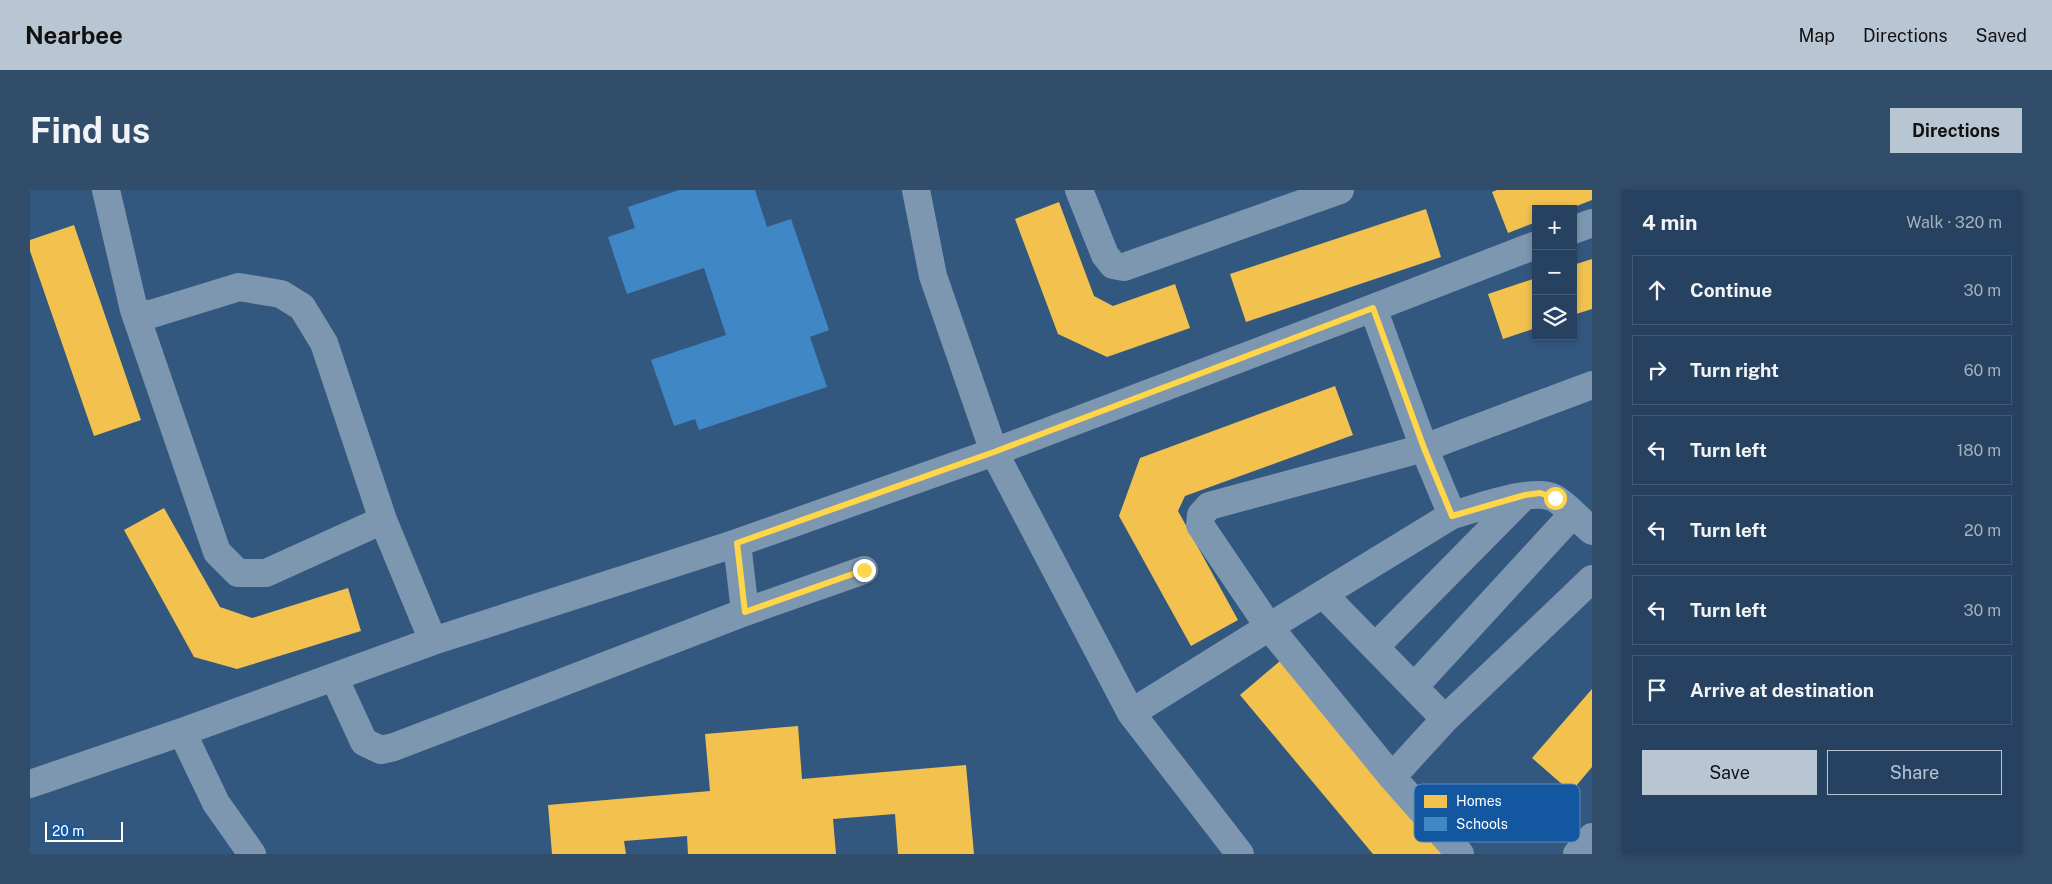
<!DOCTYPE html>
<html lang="en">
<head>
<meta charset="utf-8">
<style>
  :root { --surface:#264260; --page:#324d69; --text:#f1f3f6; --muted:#a4b0bd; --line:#425b75; --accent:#b8c5d3 }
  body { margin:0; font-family:"Public Sans",sans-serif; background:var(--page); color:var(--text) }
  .controls { position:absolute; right:15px; top:15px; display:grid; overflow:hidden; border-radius:0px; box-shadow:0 2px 8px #0003 }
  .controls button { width:45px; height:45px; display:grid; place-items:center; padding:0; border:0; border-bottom:1px solid var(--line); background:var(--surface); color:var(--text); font:25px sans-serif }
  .scale { position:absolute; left:15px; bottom:12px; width:78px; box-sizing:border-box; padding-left:5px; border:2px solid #fff; border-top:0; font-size:14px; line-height:18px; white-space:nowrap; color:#fff; -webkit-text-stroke:4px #1357a0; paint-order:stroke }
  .stop { position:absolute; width:15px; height:15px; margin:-11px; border:4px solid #ffd54a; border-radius:50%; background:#fff }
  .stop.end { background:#ffd54a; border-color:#fff; box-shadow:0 1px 5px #0008 }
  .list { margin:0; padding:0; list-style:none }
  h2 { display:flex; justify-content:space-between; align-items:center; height:65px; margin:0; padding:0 20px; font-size:21px }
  h2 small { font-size:16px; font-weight:400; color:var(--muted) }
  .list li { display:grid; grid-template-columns:32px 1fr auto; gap:15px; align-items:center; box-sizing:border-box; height:70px; margin:0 10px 10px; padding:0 10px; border:1px solid var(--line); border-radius:0px }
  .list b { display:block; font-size:19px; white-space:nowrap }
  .list em { font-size:16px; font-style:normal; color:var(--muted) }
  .actions { display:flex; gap:10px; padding:15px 20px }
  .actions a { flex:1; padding:11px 0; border:1px solid var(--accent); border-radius:0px; text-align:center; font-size:18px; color:var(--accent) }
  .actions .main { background:var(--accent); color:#111 }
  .icon { flex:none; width:28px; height:28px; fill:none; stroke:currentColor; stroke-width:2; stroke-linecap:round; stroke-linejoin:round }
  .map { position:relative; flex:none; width:1562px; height:664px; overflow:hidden; border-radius:0px }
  header { display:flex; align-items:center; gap:30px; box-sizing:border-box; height:70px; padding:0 25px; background:var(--accent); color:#111 }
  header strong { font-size:24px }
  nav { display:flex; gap:28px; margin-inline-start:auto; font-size:18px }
  .intro { display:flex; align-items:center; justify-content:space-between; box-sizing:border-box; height:120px; padding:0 30px }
  h1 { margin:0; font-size:35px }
  .button { padding:12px 22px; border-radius:0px; background:var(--accent); color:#111; font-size:18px; font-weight:700 }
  main { display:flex; gap:30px; padding:0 30px }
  aside { flex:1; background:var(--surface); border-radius:0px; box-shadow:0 2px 8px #0003 }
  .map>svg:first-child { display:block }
  .homes { fill:#f2c14e }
  .schools { fill:#3f88c5 }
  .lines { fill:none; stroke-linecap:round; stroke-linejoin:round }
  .minor { stroke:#7e97b0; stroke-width:28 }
  .route { stroke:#ffd54a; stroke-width:6 }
  .key { fill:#1357a0; stroke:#5a89bc; stroke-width:1 }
  .key-label { font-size:14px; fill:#fff }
</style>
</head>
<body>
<header>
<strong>Nearbee</strong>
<nav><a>Map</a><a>Directions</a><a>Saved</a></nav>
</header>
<div class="intro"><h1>Find us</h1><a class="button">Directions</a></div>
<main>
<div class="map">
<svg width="1562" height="664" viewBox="0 0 1562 664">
  <rect width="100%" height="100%" fill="#335880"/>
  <!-- homes -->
  <path class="homes" d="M1467,0H1562V10L1539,19H1506V32L1478,43L1462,2Z
    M1029,12L1064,106L1083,116L1145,94L1160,138L1077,167L1028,144L985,29Z
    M1396,19L1411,67L1216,132L1200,84Z
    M44,35L111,230L64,246L0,61V50Z
    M1562,69V119L1543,125V75Z
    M1506,88V138L1473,149L1458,104Z
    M1305,196L1323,245L1155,306L1148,321L1208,430L1161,456L1089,326L1110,268Z
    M134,318L190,417L222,428L318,398L331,441L207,479L164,467L94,340Z
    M1250,471L1412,664H1343L1210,505Z
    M1562,499V577L1541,602L1502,568Z
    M768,536L772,589L936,575L944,664H868L865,624L803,629L806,664H658L657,646L594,651L596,664H522L518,615L680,601L675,544Z"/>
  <!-- schools -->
  <path class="schools" d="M649,0H725L737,37L761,29L799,140L780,147L797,197L669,240L665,229L644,236L621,170L696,145L674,78L597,104L578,47L605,38L598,17Z"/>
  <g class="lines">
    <!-- minor -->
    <path class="minor" d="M76,0L104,120L118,125L209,97L251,104L272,117L294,153L353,330L403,451
      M886,0L903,86L964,262L1101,523L1210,664
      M1049,0L1075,65L1083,75L1094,77L1310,0
      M1543,40L1562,33
      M1343,118L1506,55
      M104,120L187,362L208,383H236L353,330
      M1562,195L1394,258L1179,316L1171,325L1170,335L1239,437L1362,587L1415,529L1562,389
      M1293,404L1415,529
      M715,422L834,380
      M1345,457L1494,306
      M304,487L334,552L351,560L364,557L715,422L707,353
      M1384,497L1543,324
      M1101,523L1239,437L1422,325
      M152,542L186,613L222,664
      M1362,587L1430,664
      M0,594L152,542L403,451L707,353L964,262L1343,118L1394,258L1422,325C1446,319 1502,297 1524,308C1536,314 1551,332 1562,341
      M1547,664L1562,647"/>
  </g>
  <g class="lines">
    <!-- route -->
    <path class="route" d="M834,380L715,422L707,353L964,262L1343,118L1394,258L1422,326L1495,305L1510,303L1525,308"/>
  </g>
  <!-- legend -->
  <rect x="1384" y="594" width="166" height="58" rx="8" class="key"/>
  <rect x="1394" y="605" width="23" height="13" fill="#f2c14e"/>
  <rect x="1394" y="627" width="23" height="14" fill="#3f88c5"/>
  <g class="key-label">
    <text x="1426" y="616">Homes</text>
    <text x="1426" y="639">Schools</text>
  </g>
</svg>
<div class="controls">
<button>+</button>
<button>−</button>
<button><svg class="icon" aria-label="layers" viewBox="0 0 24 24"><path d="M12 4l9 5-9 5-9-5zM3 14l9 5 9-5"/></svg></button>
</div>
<div class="scale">20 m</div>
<div class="stop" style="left:1525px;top:308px"></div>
<div class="stop end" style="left:834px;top:380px"></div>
</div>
<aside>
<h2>4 min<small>Walk · 320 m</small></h2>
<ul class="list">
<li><svg class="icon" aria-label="ahead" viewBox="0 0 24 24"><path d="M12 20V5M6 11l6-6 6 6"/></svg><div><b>Continue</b></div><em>30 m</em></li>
<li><svg class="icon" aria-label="right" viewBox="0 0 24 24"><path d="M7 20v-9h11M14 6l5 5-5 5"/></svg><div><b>Turn right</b></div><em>60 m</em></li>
<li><svg class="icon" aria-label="left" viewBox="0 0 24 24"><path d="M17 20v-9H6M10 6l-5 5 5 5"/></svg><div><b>Turn left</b></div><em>180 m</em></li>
<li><svg class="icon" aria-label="left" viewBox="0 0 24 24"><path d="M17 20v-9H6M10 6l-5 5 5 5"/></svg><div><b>Turn left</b></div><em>20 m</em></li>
<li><svg class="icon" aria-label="left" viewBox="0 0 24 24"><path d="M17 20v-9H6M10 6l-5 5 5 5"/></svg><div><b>Turn left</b></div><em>30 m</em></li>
<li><svg class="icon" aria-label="arrive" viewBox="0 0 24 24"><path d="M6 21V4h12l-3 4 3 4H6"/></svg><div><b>Arrive at destination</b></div></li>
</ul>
<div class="actions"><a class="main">Save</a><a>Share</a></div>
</aside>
</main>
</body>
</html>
